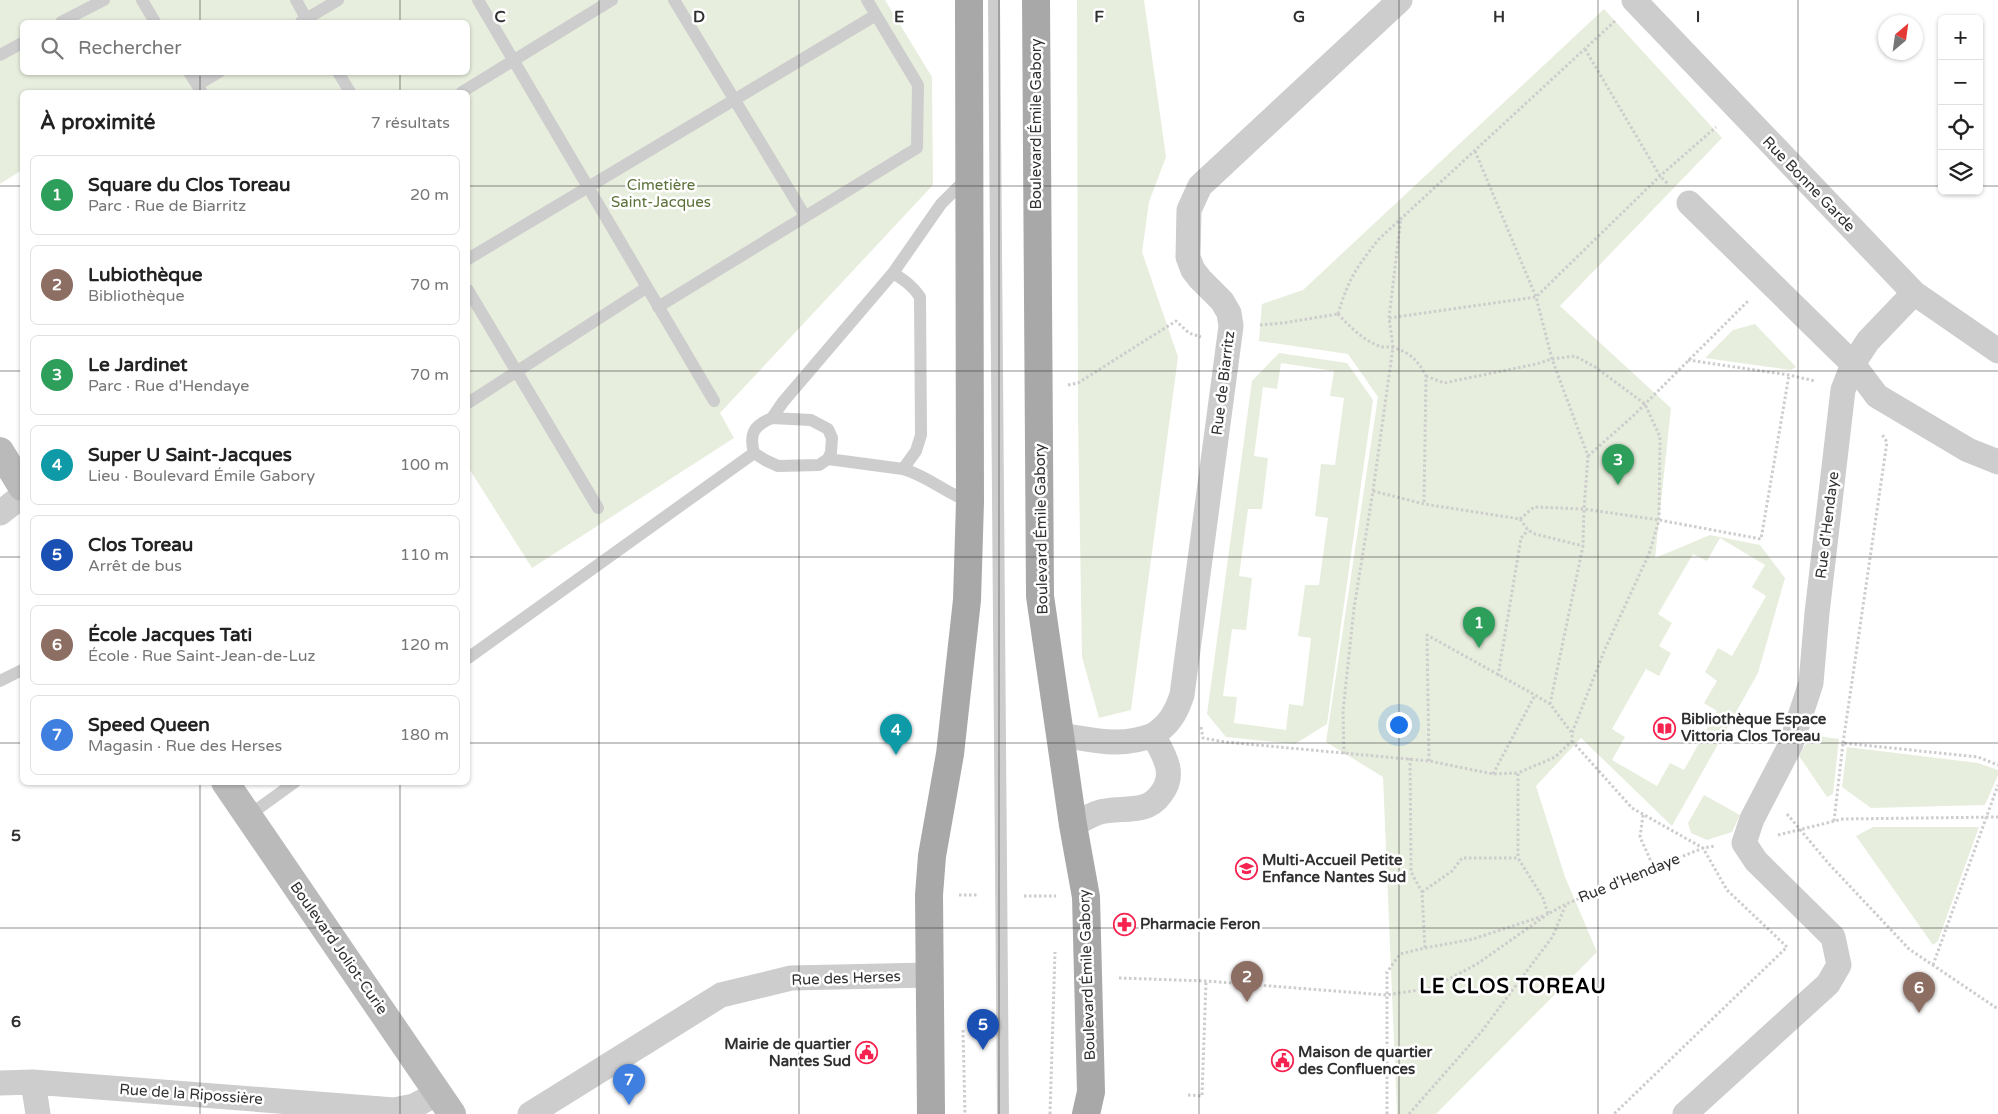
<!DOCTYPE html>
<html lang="fr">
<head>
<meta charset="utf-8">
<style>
  :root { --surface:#fff; --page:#f2f2f2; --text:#222; --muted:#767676; --line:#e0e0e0; --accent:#f62350 }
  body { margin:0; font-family:"Varela Round",sans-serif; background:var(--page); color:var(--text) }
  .controls { position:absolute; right:15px; top:15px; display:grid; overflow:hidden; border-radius:8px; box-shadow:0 1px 4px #0004 }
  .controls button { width:45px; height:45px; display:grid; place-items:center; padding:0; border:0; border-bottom:1px solid var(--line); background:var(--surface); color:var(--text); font:25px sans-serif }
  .compass { position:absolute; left:1878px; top:15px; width:45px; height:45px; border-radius:50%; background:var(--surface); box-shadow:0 1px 4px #0004; rotate:29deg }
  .you { position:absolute; left:1398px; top:724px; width:18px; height:18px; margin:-12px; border:4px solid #fff; border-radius:50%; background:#1a73e8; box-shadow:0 0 0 8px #1a73e833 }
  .badge { display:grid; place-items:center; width:32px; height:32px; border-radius:50%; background:var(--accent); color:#fff; font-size:16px; font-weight:700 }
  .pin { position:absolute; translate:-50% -41px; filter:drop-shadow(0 1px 2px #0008) }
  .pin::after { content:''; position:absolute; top:26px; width:18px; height:15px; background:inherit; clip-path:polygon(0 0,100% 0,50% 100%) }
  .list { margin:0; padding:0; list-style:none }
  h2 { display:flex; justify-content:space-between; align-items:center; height:65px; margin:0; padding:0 20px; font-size:21px }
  h2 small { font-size:16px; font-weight:400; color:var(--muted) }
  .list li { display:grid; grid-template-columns:32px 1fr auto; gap:15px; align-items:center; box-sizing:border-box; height:80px; margin:0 10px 10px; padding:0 10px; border:1px solid var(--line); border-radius:8px }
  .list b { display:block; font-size:19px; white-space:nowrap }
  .list p { margin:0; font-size:16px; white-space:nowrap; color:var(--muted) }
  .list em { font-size:16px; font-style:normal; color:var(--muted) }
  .icon { flex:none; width:28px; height:28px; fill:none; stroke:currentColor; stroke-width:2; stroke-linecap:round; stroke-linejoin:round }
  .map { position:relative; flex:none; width:1998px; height:1114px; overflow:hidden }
  .search { position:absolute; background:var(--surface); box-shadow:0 1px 4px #0004; left:20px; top:20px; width:450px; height:55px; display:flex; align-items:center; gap:12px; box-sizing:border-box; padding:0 18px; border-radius:8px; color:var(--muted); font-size:19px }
  .panel { position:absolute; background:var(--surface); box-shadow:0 1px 4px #0004; left:20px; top:90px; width:450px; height:695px; border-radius:8px }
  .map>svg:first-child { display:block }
  .green { fill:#e8eedd; fill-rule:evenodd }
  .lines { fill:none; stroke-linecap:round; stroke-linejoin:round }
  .path { stroke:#cdcdcd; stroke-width:3; stroke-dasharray:2.5 2.5; stroke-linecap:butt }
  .lane { stroke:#cdcdcd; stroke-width:12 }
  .street { stroke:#cdcdcd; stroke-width:25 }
  .secondary { stroke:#bababa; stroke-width:28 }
  .primary { stroke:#a8a8a8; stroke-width:28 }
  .grid { fill:none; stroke:#303030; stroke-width:1; stroke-opacity:0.55 }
  .labels { text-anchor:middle; stroke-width:5; stroke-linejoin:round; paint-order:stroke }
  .street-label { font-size:15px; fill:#303030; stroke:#fff }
  .park-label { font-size:15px; fill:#5a7038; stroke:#fff }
  .poi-label { font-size:15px; font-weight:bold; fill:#303030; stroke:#fff; text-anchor:start }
  .district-label { font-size:20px; font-weight:bold; letter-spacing:1px; fill:#000; stroke:#fff }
  .grid-label { font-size:16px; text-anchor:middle; font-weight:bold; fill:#303030; stroke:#fff; stroke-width:5; stroke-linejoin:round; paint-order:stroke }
</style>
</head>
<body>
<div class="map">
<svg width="1998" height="1114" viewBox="0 0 1998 1114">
  <rect width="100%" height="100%" fill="#fff"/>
  <!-- green -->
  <path class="green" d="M0,0H885L932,77L933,185L720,413L734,438L532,568L468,467V92H22V170L0,184ZM22,22H468V72H22Z
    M1077,0H1144L1166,157L1149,202L1142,252L1178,357L1131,710L1099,718L1082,657L1078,419Z
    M1604,9L1722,138L1560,306L1671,408L1655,558L1710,535L1760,545L1785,578L1758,673L1672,826L1581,738L1536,786L1565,877L1597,952L1436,1114H1397L1383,777L1326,742L1378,397L1348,354L1259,341L1262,304L1303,290ZM1720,538L1765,565L1752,587L1766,596L1732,656L1718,648L1705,672L1717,681L1704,703L1717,711L1684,770L1670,763L1657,786L1612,760L1625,737L1612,729L1646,669L1659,676L1671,653L1659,646L1672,623L1658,614L1693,554L1707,561Z
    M1755,324L1796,367L1791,370L1705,358L1733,330Z
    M1279,353L1347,363L1373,400L1327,724L1295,744L1226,737L1207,714L1252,381ZM1281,363L1334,371L1330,396L1344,398L1335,465L1321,464L1315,516L1328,518L1319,585H1305L1298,636L1311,638L1303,706L1289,704L1286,730L1234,723L1237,697L1223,696L1232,629L1246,630L1252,578L1239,576L1248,509H1262L1268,458L1254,456L1263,387L1277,389Z
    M1811,735L1839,739L1833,794L1827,797L1799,756Z
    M1847,747L1978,763L1998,770V775L1985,805L1871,808L1842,787Z
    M1704,795L1740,815L1732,832L1707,840L1691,833L1688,823Z
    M1873,827H1979L1938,941L1933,945L1856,836Z"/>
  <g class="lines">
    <!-- path -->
    <path class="path" d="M1585,49L1660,176L1668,184
      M1475,151L1536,297L1552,359L1588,456L1584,509L1583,546L1550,704
      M1338,314C1348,280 1357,266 1379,239L1615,21
      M1338,314C1349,326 1363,340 1379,346C1383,348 1389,346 1394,348C1410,352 1419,362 1426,376L1424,504
      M1389,318L1401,217
      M1260,325L1283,323L1338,314
      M1688,360L1789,375L1815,381
      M1426,376L1444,383L1536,364L1552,359L1575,356L1595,367L1645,404L1660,437L1659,520L1649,554L1605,649L1572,733V741L1555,757L1518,773V858
      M1068,385L1078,383L1176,321L1189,333L1201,337
      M1588,456L1633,416L1749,300
      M1373,491L1424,504L1520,519L1528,530L1535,534L1583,546
      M1520,519L1534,507L1584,509L1659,520L1761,539L1789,375
      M1498,676L1521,538L1528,530
      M1201,727L1203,738L1225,742L1429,761L1493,774L1518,773
      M1572,741L1632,808L1703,848L1727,890L1787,947L1614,1114
      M1843,743L1887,442L1881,433
      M1344,754L1343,711L1354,608L1373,491L1393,347L1389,318L1536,297L1660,176L1716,127
      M1410,758L1411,872L1422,892L1425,948
      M1429,761L1427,635L1535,695
      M1493,774L1535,695L1550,704L1571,732
      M1787,814L1829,864L1909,949L1998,1009
      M1643,815L1640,837L1654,868
      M1834,821L1843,743L1978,757L1998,765
      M1778,835L1843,819L1998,817
      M1422,892L1452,871L1462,858H1518L1543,898L1548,914L1566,904
      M959,895H978
      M1024,896H1056
      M1933,965L1998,785
      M1119,978L1206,981L1386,995L1432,988L1477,964L1548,914
      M963,1030L965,1114
      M1188,1095L1202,1096L1206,981
      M1050,1114L1055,952
      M1387,1114V972L1400,954L1425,948L1473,939L1543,916
      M1409,1114L1482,1031L1553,936L1566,904L1703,848L1715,846"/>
    <!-- lane -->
    <path class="lane" d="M142,0L155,22
      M296,0L308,22
      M478,0L714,401
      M674,0L805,216
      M994,0L1003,1114
      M61,22L104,0
      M301,22L338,0
      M0,55L22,43
      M189,72L201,91
      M338,72L350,92
      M197,85L219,72
      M462,92L612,0
      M468,259L876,15
      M893,273C904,280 913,286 920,297L921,435L916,451L903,469
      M468,290L598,508
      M658,307L917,148L918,85L867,0
      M468,403L646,288
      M772,418L783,402L893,273L941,204L967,178
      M772,418L811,420L828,429L832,438L831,452L828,459L819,465L778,466L765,460L754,453C749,434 753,426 772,418Z
      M828,459L903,469C928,476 947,494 970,502
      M468,658L754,453
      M0,681L22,670
      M248,816L295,782"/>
    <!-- street -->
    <path class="street" d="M1634,0L1914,293L1998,351
      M1689,203L1853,364L1877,396L1968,450L1998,462
      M0,513L22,496
      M1061,735C1094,740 1121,748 1153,735C1164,755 1177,774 1161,794C1156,801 1151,805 1143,807C1128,811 1112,808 1097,813C1089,816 1081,821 1073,825
      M1153,735C1169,725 1176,713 1182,695L1231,326L1229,313L1222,301L1200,279L1193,270L1188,257L1189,210L1200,186L1400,0
      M33,1082L38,1114
      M0,1083L33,1082L394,1110L414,1106L438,1093
      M530,1114L721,995L791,978L929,975
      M1685,1114L1828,984L1839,965L1833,937L1756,861L1744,843L1752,819L1791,744L1811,683L1817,613L1843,390L1853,364L1868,341L1914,293"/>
    <!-- secondary -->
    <path class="secondary" d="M0,451L22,487
      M225,782L452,1114"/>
    <!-- primary -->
    <path class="primary" d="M1036,0L1040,596L1073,825L1086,897L1091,1092L1086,1114
      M931,1114L929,895L932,856L950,754L967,600L970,502L969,0"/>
  </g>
  <!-- grid -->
  <path class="grid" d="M200,0V22M400,0V22M599,0V1114M799,0V1114M999,0V1114M1199,0V1114M1399,0V1114M1598,0V1114M1798,0V1114M200,72V92M400,72V92M0,186H22M468,186H1942M1979,186H1998M0,371H22M468,371H1998M0,557H22M468,557H1998M0,743H22M468,743H1998M200,782V1114M400,782V1114M0,928H1998"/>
  <!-- icons -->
  <defs>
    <symbol id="library-ring" viewBox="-11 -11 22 22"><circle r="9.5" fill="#fff" stroke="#f62350" stroke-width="1.5"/><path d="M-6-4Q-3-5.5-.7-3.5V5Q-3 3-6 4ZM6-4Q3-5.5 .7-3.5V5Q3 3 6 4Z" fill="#f62350"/></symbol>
    <symbol id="school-ring" viewBox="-11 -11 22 22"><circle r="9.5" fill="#fff" stroke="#f62350" stroke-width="1.5"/><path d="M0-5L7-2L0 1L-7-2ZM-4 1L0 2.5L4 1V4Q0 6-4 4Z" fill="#f62350"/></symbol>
    <symbol id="pharmacy-ring" viewBox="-11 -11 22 22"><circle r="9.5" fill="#fff" stroke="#f62350" stroke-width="1.5"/><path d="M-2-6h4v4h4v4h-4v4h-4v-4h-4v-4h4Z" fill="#f62350"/></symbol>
    <symbol id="civic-ring" viewBox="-11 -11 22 22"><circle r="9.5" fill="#fff" stroke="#f62350" stroke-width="1.5"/><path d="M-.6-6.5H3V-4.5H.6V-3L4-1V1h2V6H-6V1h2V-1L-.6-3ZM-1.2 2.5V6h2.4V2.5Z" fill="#f62350"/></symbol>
  </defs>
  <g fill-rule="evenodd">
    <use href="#library-ring" x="1652" y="716" width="25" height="25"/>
    <use href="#school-ring" x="1234" y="856" width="25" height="25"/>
    <use href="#pharmacy-ring" x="1112" y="912" width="25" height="25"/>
    <use href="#civic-ring" x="854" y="1040" width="25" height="25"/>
    <use href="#civic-ring" x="1270" y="1048" width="25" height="25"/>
  </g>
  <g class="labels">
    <!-- street labels -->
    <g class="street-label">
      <text transform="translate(1036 124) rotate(-90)" y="5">Boulevard Émile Gabory</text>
      <text transform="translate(1809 184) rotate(46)" y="5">Rue Bonne Garde</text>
      <text transform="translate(1223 383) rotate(-83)" y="5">Rue de Biarritz</text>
      <text transform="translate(1827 525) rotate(-83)" y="5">Rue d'Hendaye</text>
      <text transform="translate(1041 529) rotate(-91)" y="5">Boulevard Émile Gabory</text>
      <text transform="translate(1629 878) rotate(-22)" y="5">Rue d'Hendaye</text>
      <text transform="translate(339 948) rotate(55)" y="5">Boulevard Joliot-Curie</text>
      <text transform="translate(1087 975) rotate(-92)" y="5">Boulevard Émile Gabory</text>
      <text transform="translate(846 978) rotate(-2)" y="5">Rue des Herses</text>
      <text transform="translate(191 1094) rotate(4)" y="5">Rue de la Ripossière</text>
    </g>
    <!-- park labels -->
    <g class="park-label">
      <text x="661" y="190">Cimetière<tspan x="661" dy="17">Saint-Jacques</tspan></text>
    </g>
    <!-- poi labels -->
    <g class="poi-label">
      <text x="1681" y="724">Bibliothèque Espace<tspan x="1681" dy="17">Vittoria Clos Toreau</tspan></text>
      <text x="1262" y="865">Multi-Accueil Petite<tspan x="1262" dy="17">Enfance Nantes Sud</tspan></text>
      <text x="1140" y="929">Pharmacie Feron</text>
      <text x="851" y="1049" text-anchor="end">Mairie de quartier<tspan x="851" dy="17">Nantes Sud</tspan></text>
      <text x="1298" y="1057">Maison de quartier<tspan x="1298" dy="17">des Confluences</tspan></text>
    </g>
    <!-- district labels -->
    <g class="district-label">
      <text x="1513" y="993">LE CLOS TOREAU</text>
    </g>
  </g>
  <g class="grid-label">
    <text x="500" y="22">C</text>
    <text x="699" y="22">D</text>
    <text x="899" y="22">E</text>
    <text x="1099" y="22">F</text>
    <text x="1299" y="22">G</text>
    <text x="1499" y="22">H</text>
    <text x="1698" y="22">I</text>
    <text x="16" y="841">5</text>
    <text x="16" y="1027">6</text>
  </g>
</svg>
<div class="controls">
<button>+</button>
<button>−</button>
<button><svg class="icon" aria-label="locate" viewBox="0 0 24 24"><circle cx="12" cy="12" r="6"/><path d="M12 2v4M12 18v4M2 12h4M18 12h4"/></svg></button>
<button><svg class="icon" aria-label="layers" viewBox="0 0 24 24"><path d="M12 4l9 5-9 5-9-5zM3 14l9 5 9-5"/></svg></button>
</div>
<svg class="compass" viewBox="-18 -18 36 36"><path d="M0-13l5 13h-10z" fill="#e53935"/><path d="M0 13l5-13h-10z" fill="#767676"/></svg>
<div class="you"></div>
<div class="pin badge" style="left:1479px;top:648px;background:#2e9e5b">1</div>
<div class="pin badge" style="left:1247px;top:1002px;background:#8d6e63">2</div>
<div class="pin badge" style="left:1618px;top:485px;background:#2e9e5b">3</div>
<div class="pin badge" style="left:896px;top:755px;background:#0f9aa8">4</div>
<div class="pin badge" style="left:983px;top:1050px;background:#1a4fb4">5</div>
<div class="pin badge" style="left:1919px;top:1013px;background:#8d6e63">6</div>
<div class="pin badge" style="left:629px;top:1105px;background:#3f7fe0">7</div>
<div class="search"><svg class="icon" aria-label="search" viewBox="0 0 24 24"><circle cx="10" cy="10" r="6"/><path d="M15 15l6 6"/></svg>Rechercher</div>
<section class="panel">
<h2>À proximité<small>7 résultats</small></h2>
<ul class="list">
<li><span class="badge" style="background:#2e9e5b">1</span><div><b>Square du Clos Toreau</b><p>Parc · Rue de Biarritz</p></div><em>20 m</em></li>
<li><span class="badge" style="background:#8d6e63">2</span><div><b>Lubiothèque</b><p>Bibliothèque</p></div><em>70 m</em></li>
<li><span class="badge" style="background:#2e9e5b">3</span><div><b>Le Jardinet</b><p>Parc · Rue d'Hendaye</p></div><em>70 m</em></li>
<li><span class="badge" style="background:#0f9aa8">4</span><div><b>Super U Saint-Jacques</b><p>Lieu · Boulevard Émile Gabory</p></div><em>100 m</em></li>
<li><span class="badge" style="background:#1a4fb4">5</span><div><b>Clos Toreau</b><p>Arrêt de bus</p></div><em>110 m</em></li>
<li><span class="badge" style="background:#8d6e63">6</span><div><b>École Jacques Tati</b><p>École · Rue Saint-Jean-de-Luz</p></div><em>120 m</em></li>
<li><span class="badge" style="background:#3f7fe0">7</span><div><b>Speed Queen</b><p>Magasin · Rue des Herses</p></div><em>180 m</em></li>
</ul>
</section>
</div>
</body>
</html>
